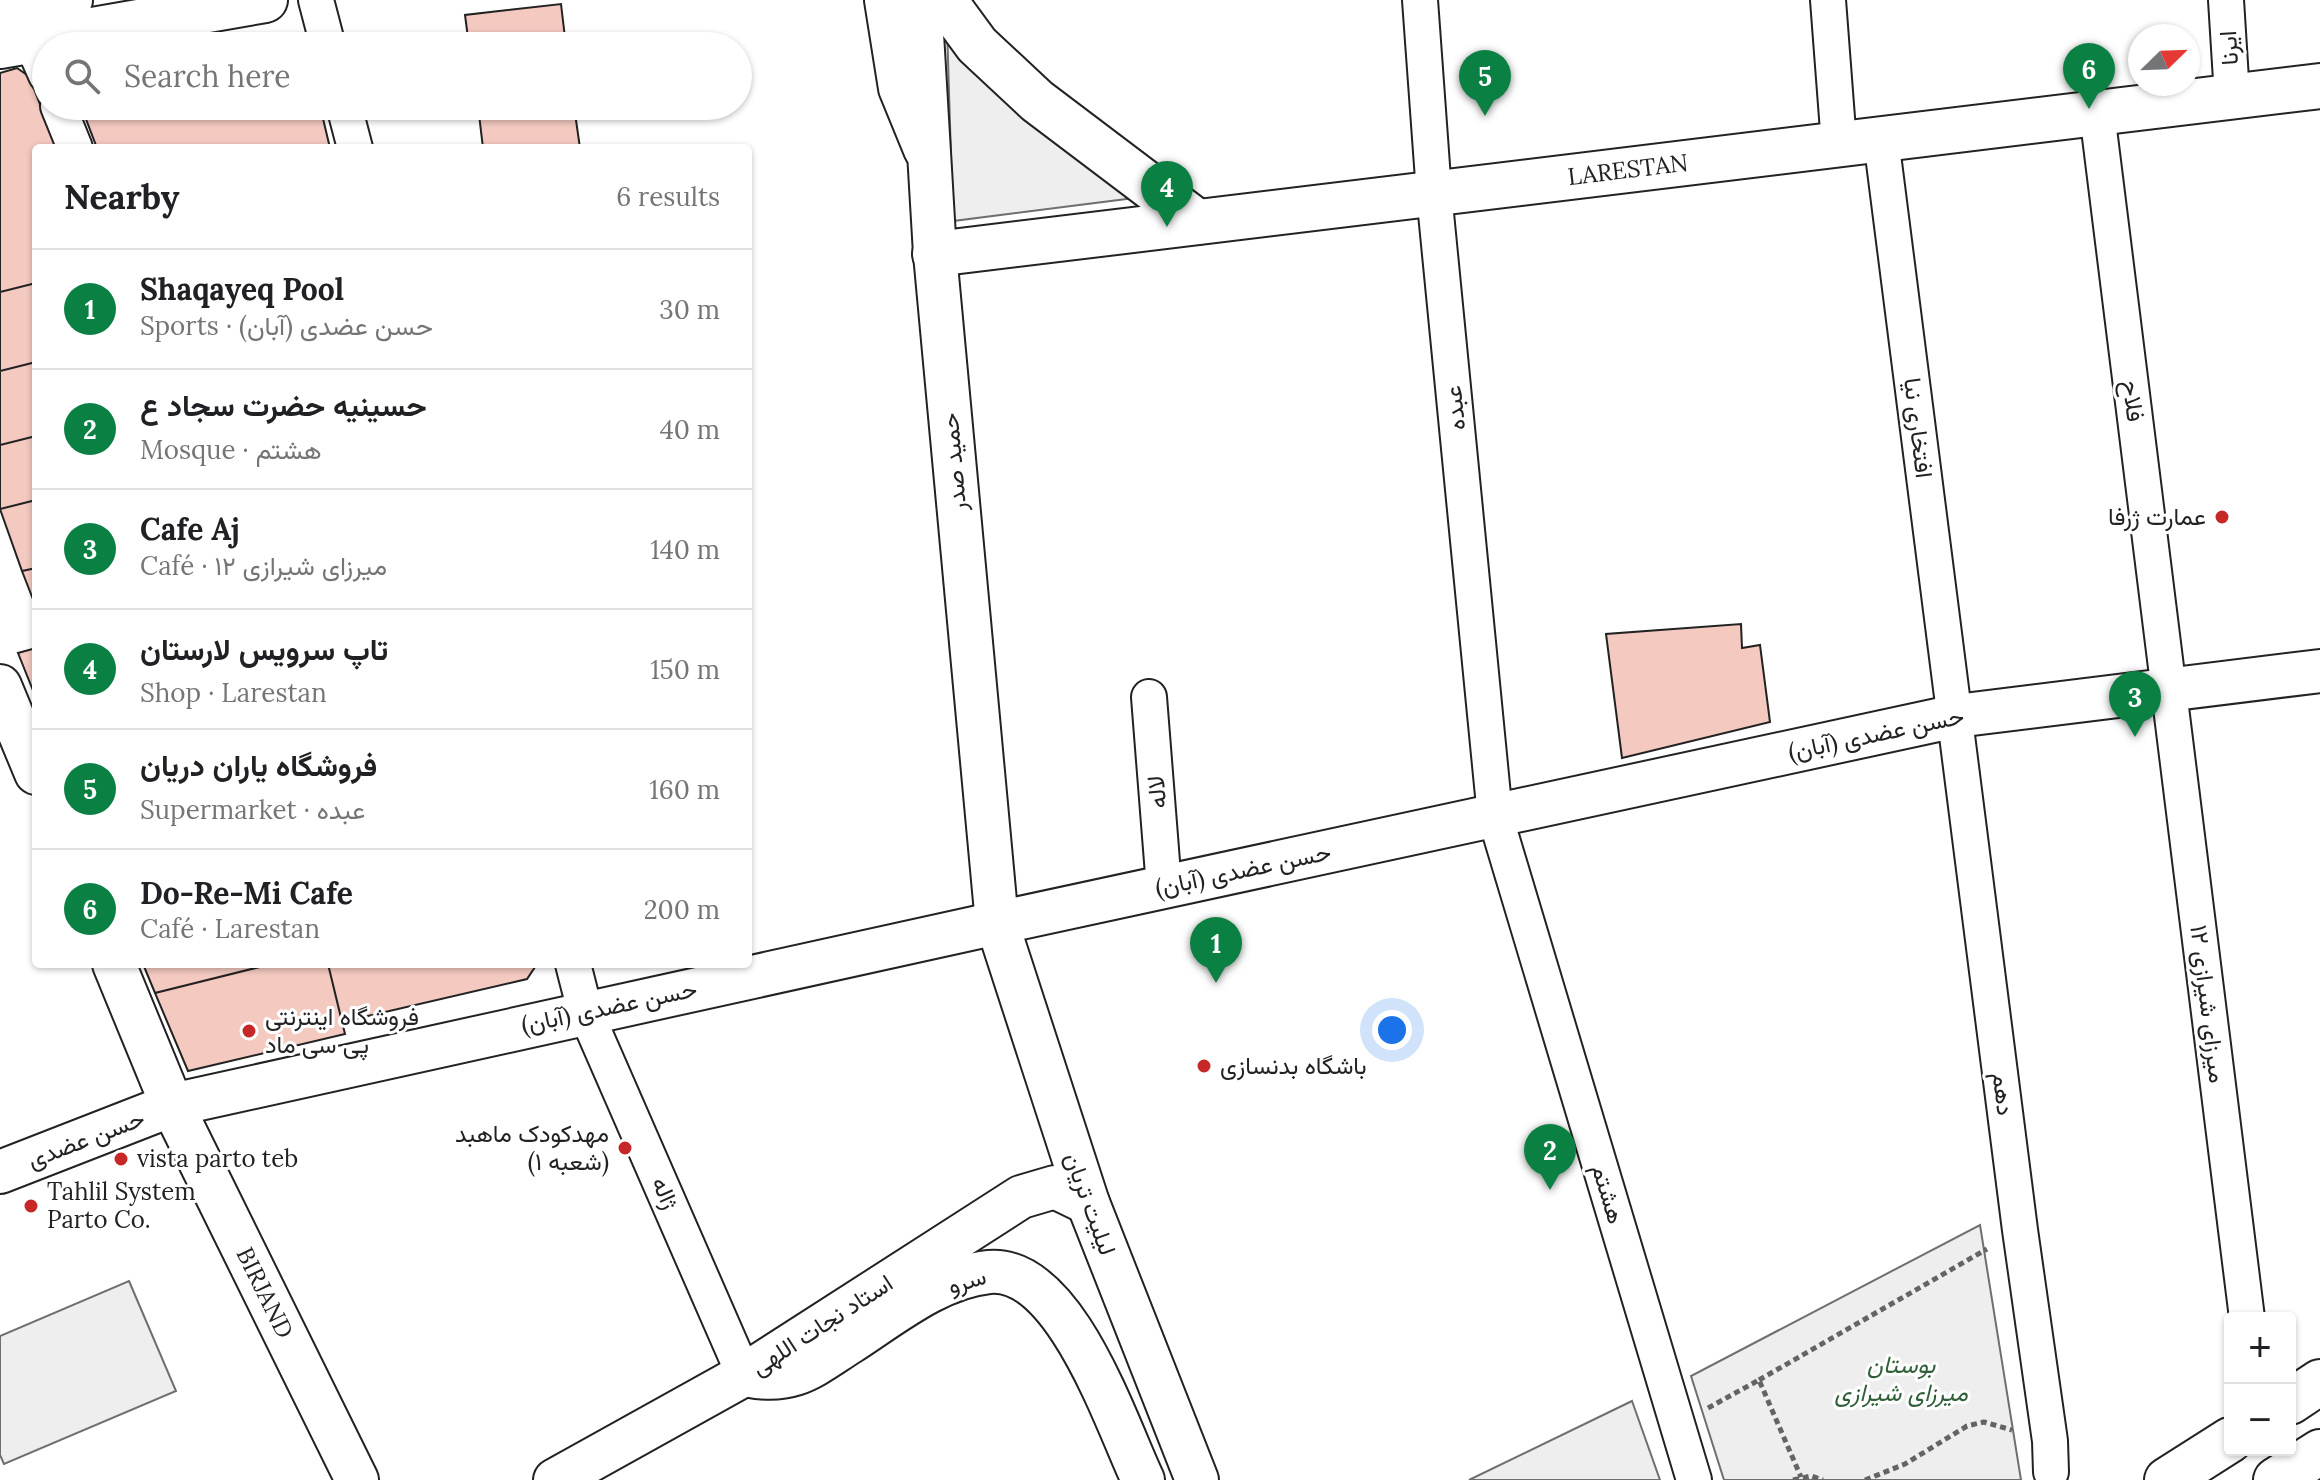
<!DOCTYPE html>
<html lang="en">
<head>
<meta charset="utf-8">
<style>
  :root { --surface:#fff; --page:#f2f2f2; --text:#202124; --muted:#757577; --line:#e0e0e0; --accent:#0b8043 }
  body { margin:0; font-family:Lora,Vazirmatn,serif; background:var(--page); color:var(--text) }
  .controls { position:absolute; right:24px; bottom:24px; display:grid; overflow:hidden; border-radius:8px; box-shadow:0 2px 6px #0004 }
  .controls button { width:72px; height:72px; display:grid; place-items:center; padding:0; border:0; border-bottom:2px solid var(--line); background:var(--surface); color:var(--text); font:40px sans-serif }
  .compass { position:absolute; left:2128px; top:24px; width:72px; height:72px; border-radius:50%; background:var(--surface); box-shadow:0 2px 6px #0004; rotate:67deg }
  .you { position:absolute; left:1392px; top:1030px; width:28px; height:28px; margin:-20px; border:6px solid #fff; border-radius:50%; background:#1a73e8; box-shadow:0 0 0 12px #1a73e833 }
  .badge { display:grid; place-items:center; width:52px; height:52px; border-radius:50%; background:var(--accent); color:#fff; font-size:26px; font-weight:700 }
  .pin { position:absolute; translate:-50% -66px; filter:drop-shadow(0 2px 4px #0008) }
  .pin::after { content:''; position:absolute; top:42px; width:28px; height:24px; background:inherit; clip-path:polygon(0 0,100% 0,50% 100%) }
  .list { margin:0; padding:0; list-style:none }
  h2 { display:flex; justify-content:space-between; align-items:center; height:104px; margin:0; padding:0 32px; font-size:34px }
  h2 small { font-size:26px; font-weight:400; color:var(--muted) }
  .list li { display:grid; grid-template-columns:52px 1fr auto; gap:24px; align-items:center; box-sizing:border-box; height:120px; padding:0 32px; border-top:2px solid var(--line) }
  .list b { display:block; font-size:30px; white-space:nowrap }
  .list p { margin:0; font-size:26px; white-space:nowrap; color:var(--muted) }
  .list em { font-size:26px; font-style:normal; color:var(--muted) }
  .icon { flex:none; width:44px; height:44px; fill:none; stroke:currentColor; stroke-width:2; stroke-linecap:round; stroke-linejoin:round }
  .map { position:relative; flex:none; width:2320px; height:1480px; overflow:hidden }
  .search { position:absolute; background:var(--surface); box-shadow:0 2px 6px #0004; left:32px; top:32px; width:720px; height:88px; display:flex; align-items:center; gap:20px; box-sizing:border-box; padding:0 28px; border-radius:44px; color:var(--muted); font-size:30px }
  .panel { position:absolute; background:var(--surface); box-shadow:0 2px 6px #0004; left:32px; top:144px; width:720px; height:824px; border-radius:8px }
  .map>svg:first-child { display:block }
  .green { fill:#eee; stroke:#6f6f6f; stroke-width:2 }
  .building { fill:#f3c9c0; stroke:#222; stroke-width:2 }
  .lines { fill:none; stroke-linecap:round; stroke-linejoin:round }
  .minor-casing { stroke:#222; stroke-width:38 }
  .tertiary-casing { stroke:#222; stroke-width:46 }
  .secondary-casing { stroke:#222; stroke-width:48 }
  .path { stroke:#646464; stroke-width:5; stroke-dasharray:6 4; stroke-linecap:butt }
  .minor { stroke:#fff; stroke-width:34 }
  .tertiary { stroke:#fff; stroke-width:42 }
  .secondary { stroke:#fff; stroke-width:44 }
  .poi-dot { fill:#c62828; stroke:#fff; stroke-width:3 }
  .labels { text-anchor:middle; stroke-width:6; stroke-linejoin:round; paint-order:stroke }
  .street-label { font-size:24px; fill:#222; stroke:#fff }
  .poi-label { font-size:24px; fill:#222; stroke:#fff; text-anchor:start }
  .park-label { font-size:24px; font-style:italic; fill:#2f5e38; stroke:#fff }
</style>
</head>
<body>
<div class="map">
<svg width="2320" height="1480" viewBox="0 0 2320 1480">
  <rect width="100%" height="100%" fill="#fff"/>
  <!-- green -->
  <path class="green" d="M947,28L1158,195L953,221Z
    M1980,1225L2021,1480H1724L1691,1376Z
    M129,1281L176,1391L4,1464L0,1455V1336Z
    M1632,1401L1660,1480H1469Z"/>
  <!-- building -->
  <path class="building" d="M561,4L566,46H469L465,15Z
    M295,39L304,46H247Z
    M17,68L27,75L34,89L57,148H36V283L0,292V73Z
    M81,106H320L330,148H97Z
    M478,106H574L580,148H483Z
    M36,283V362L0,371V292Z
    M36,362V436L0,445V371Z
    M36,436V500L0,509V445Z
    M36,500V568L22,571L0,509Z
    M36,568V607L22,571Z
    M1741,624L1742,648L1760,645L1770,722L1622,758L1606,634Z
    M36,648V698L18,653Z
    M143,964H272L155,993Z
    M271,964H328L345,1034L188,1071L155,993Z
    M328,964H534L535,967L527,979L342,1022Z"/>
  <g class="lines">
    <defs>
      <path id="minor" d="M316,0L328,46
        M1420,0L1434,193L1495,816L1694,1480
        M1828,0L1839,144
        M2226,0L2232,96
        M22,21L46,75
        M58,106L75,148
        M344,106L355,148
        M2097,113L2247,1318
        M1881,139L2020,1230L2050,1441L2051,1472
        M1149,697L1164,887
        M573,964L585,1011L744,1375"/>
      <g id="tertiary">
        <path d="M920,0L935,254L997,923L1088,1203L1197,1480"/>
        <path d="M0,686L36,773"/>
        <path id="s1" d="M114,964L172,1105L357,1480"/>
        <path d="M0,1172L172,1105L997,923L1956,716L2320,671"/>
        <path d="M744,1375C793,1385 810,1368 849,1343C891,1316 938,1277 989,1272C1065,1265 1116,1423 1143,1480"/>
        <path d="M555,1480L744,1375L1021,1197L1055,1187L1088,1203"/>
      </g>
      <g id="secondary">
        <path d="M887,0L901,88L926,149"/>
        <path d="M944,0L977,45L1037,101L1197,222"/>
        <path d="M0,11L70,0"/>
        <path d="M0,46L265,0"/>
        <path id="s2" d="M935,254L2320,86"/>
        <path d="M2290,1402L2320,1382"/>
        <path d="M2167,1480L2230,1440"/>
        <path d="M2276,1480L2320,1452"/>
      </g>
    </defs>
    <!-- minor casing -->
    <use href="#minor" class="minor-casing"/>
    <!-- tertiary casing -->
    <use href="#tertiary" class="tertiary-casing"/>
    <!-- secondary casing -->
    <use href="#secondary" class="secondary-casing"/>
    <!-- path -->
    <path class="path" d="M1759,1380L1987,1249
      M1708,1408L1759,1380L1801,1477
      M1793,1480L1811,1476L1823,1480
      M1865,1480L1905,1464L1967,1426L1984,1422L2012,1430"/>
    <!-- minor -->
    <use href="#minor" class="minor"/>
    <!-- tertiary -->
    <use href="#tertiary" class="tertiary"/>
    <!-- secondary -->
    <use href="#secondary" class="secondary"/>
  </g>
  <!-- markers -->
  <g class="poi-dot">
    <circle cx="2222" cy="517" r="8"/>
    <circle cx="249" cy="1031" r="8"/>
    <circle cx="1204" cy="1066" r="8"/>
    <circle cx="625" cy="1148" r="8"/>
    <circle cx="121" cy="1159" r="8"/>
    <circle cx="31" cy="1206" r="8"/>
  </g>
  <g class="labels">
    <!-- street labels -->
    <g class="street-label">
      <text transform="translate(2229 48) rotate(-94)" y="8">ايرنا</text>
      <text dy="8" stroke="none"><textPath href="#s2" startOffset="698">LARESTAN</textPath></text>
      <text transform="translate(2133 401) rotate(83)" y="8">فلاح</text>
      <text transform="translate(1455 408) rotate(-96)" y="8">عبده</text>
      <text transform="translate(1918 428) rotate(83)" y="8">افتخاری نیا</text>
      <text transform="translate(954 462) rotate(-95)" y="8">حمید صدر</text>
      <text transform="translate(1876 734) rotate(-12)" y="8">حسن عضدی (آبان)</text>
      <text transform="translate(1157 792) rotate(-95)" y="8">لاله</text>
      <text transform="translate(1243 870) rotate(-12)" y="8">حسن عضدی (آبان)</text>
      <text transform="translate(2208 1004) rotate(83)" y="8">میرزای شیرازی ۱۲</text>
      <text transform="translate(609 1007) rotate(-12)" y="8">حسن عضدی (آبان)</text>
      <text transform="translate(2003 1094) rotate(83)" y="8">دهم</text>
      <text transform="translate(86 1139) rotate(-21)" y="8">حسن عضدی</text>
      <text transform="translate(665 1193) rotate(66)" y="8">ژاله</text>
      <text transform="translate(1608 1194) rotate(73)" y="8">هشتم</text>
      <text transform="translate(1090 1204) rotate(70)" y="8">لیلیت تریان</text>
      <text transform="translate(967 1281) rotate(-16)" y="8">سرو</text>
      <text dy="8" stroke="none"><textPath href="#s1" startOffset="362">BIRJAND</textPath></text>
      <text transform="translate(822 1325) rotate(-33)" y="8">استاد نجات اللهی</text>
    </g>
    <!-- poi labels -->
    <g class="poi-label">
      <text x="2206" y="525" text-anchor="end">عمارت ژرفا</text>
      <text x="265" y="1025">فروشگاه اینترنتی<tspan x="265" dy="28">پی سی ماد</tspan></text>
      <text x="1220" y="1074">باشگاه بدنسازی</text>
      <text x="609" y="1142" text-anchor="end">مهدکودک ماهبد<tspan x="609" dy="28">(شعبه ۱)</tspan></text>
      <text x="137" y="1167">vista parto teb</text>
      <text x="47" y="1200">Tahlil System<tspan x="47" dy="28">Parto Co.</tspan></text>
    </g>
    <!-- park labels -->
    <g class="park-label">
      <text x="1901" y="1373">بوستان<tspan x="1901" dy="28">میرزای شیرازی</tspan></text>
    </g>
  </g>
</svg>
<div class="controls">
<button>+</button>
<button>−</button>
</div>
<svg class="compass" viewBox="-18 -18 36 36"><path d="M0-13l5 13h-10z" fill="#e53935"/><path d="M0 13l5-13h-10z" fill="#757577"/></svg>
<div class="you"></div>
<div class="pin badge" style="left:1216px;top:983px">1</div>
<div class="pin badge" style="left:1550px;top:1190px">2</div>
<div class="pin badge" style="left:2135px;top:737px">3</div>
<div class="pin badge" style="left:1167px;top:227px">4</div>
<div class="pin badge" style="left:1485px;top:116px">5</div>
<div class="pin badge" style="left:2089px;top:109px">6</div>
<div class="search"><svg class="icon" aria-label="search" viewBox="0 0 24 24"><circle cx="10" cy="10" r="6"/><path d="M15 15l6 6"/></svg>Search here</div>
<section class="panel">
<h2>Nearby<small>6 results</small></h2>
<ul class="list">
<li><span class="badge">1</span><div><b>Shaqayeq Pool</b><p>Sports · حسن عضدی (آبان)</p></div><em>30 m</em></li>
<li><span class="badge">2</span><div><b>حسینیه حضرت سجاد ع</b><p>Mosque · هشتم</p></div><em>40 m</em></li>
<li><span class="badge">3</span><div><b>Cafe Aj</b><p>Café · میرزای شیرازی ۱۲</p></div><em>140 m</em></li>
<li><span class="badge">4</span><div><b>تاپ سرویس لارستان</b><p>Shop · Larestan</p></div><em>150 m</em></li>
<li><span class="badge">5</span><div><b>فروشگاه یاران دریان</b><p>Supermarket · عبده</p></div><em>160 m</em></li>
<li><span class="badge">6</span><div><b>Do-Re-Mi Cafe</b><p>Café · Larestan</p></div><em>200 m</em></li>
</ul>
</section>
</div>
</body>
</html>
